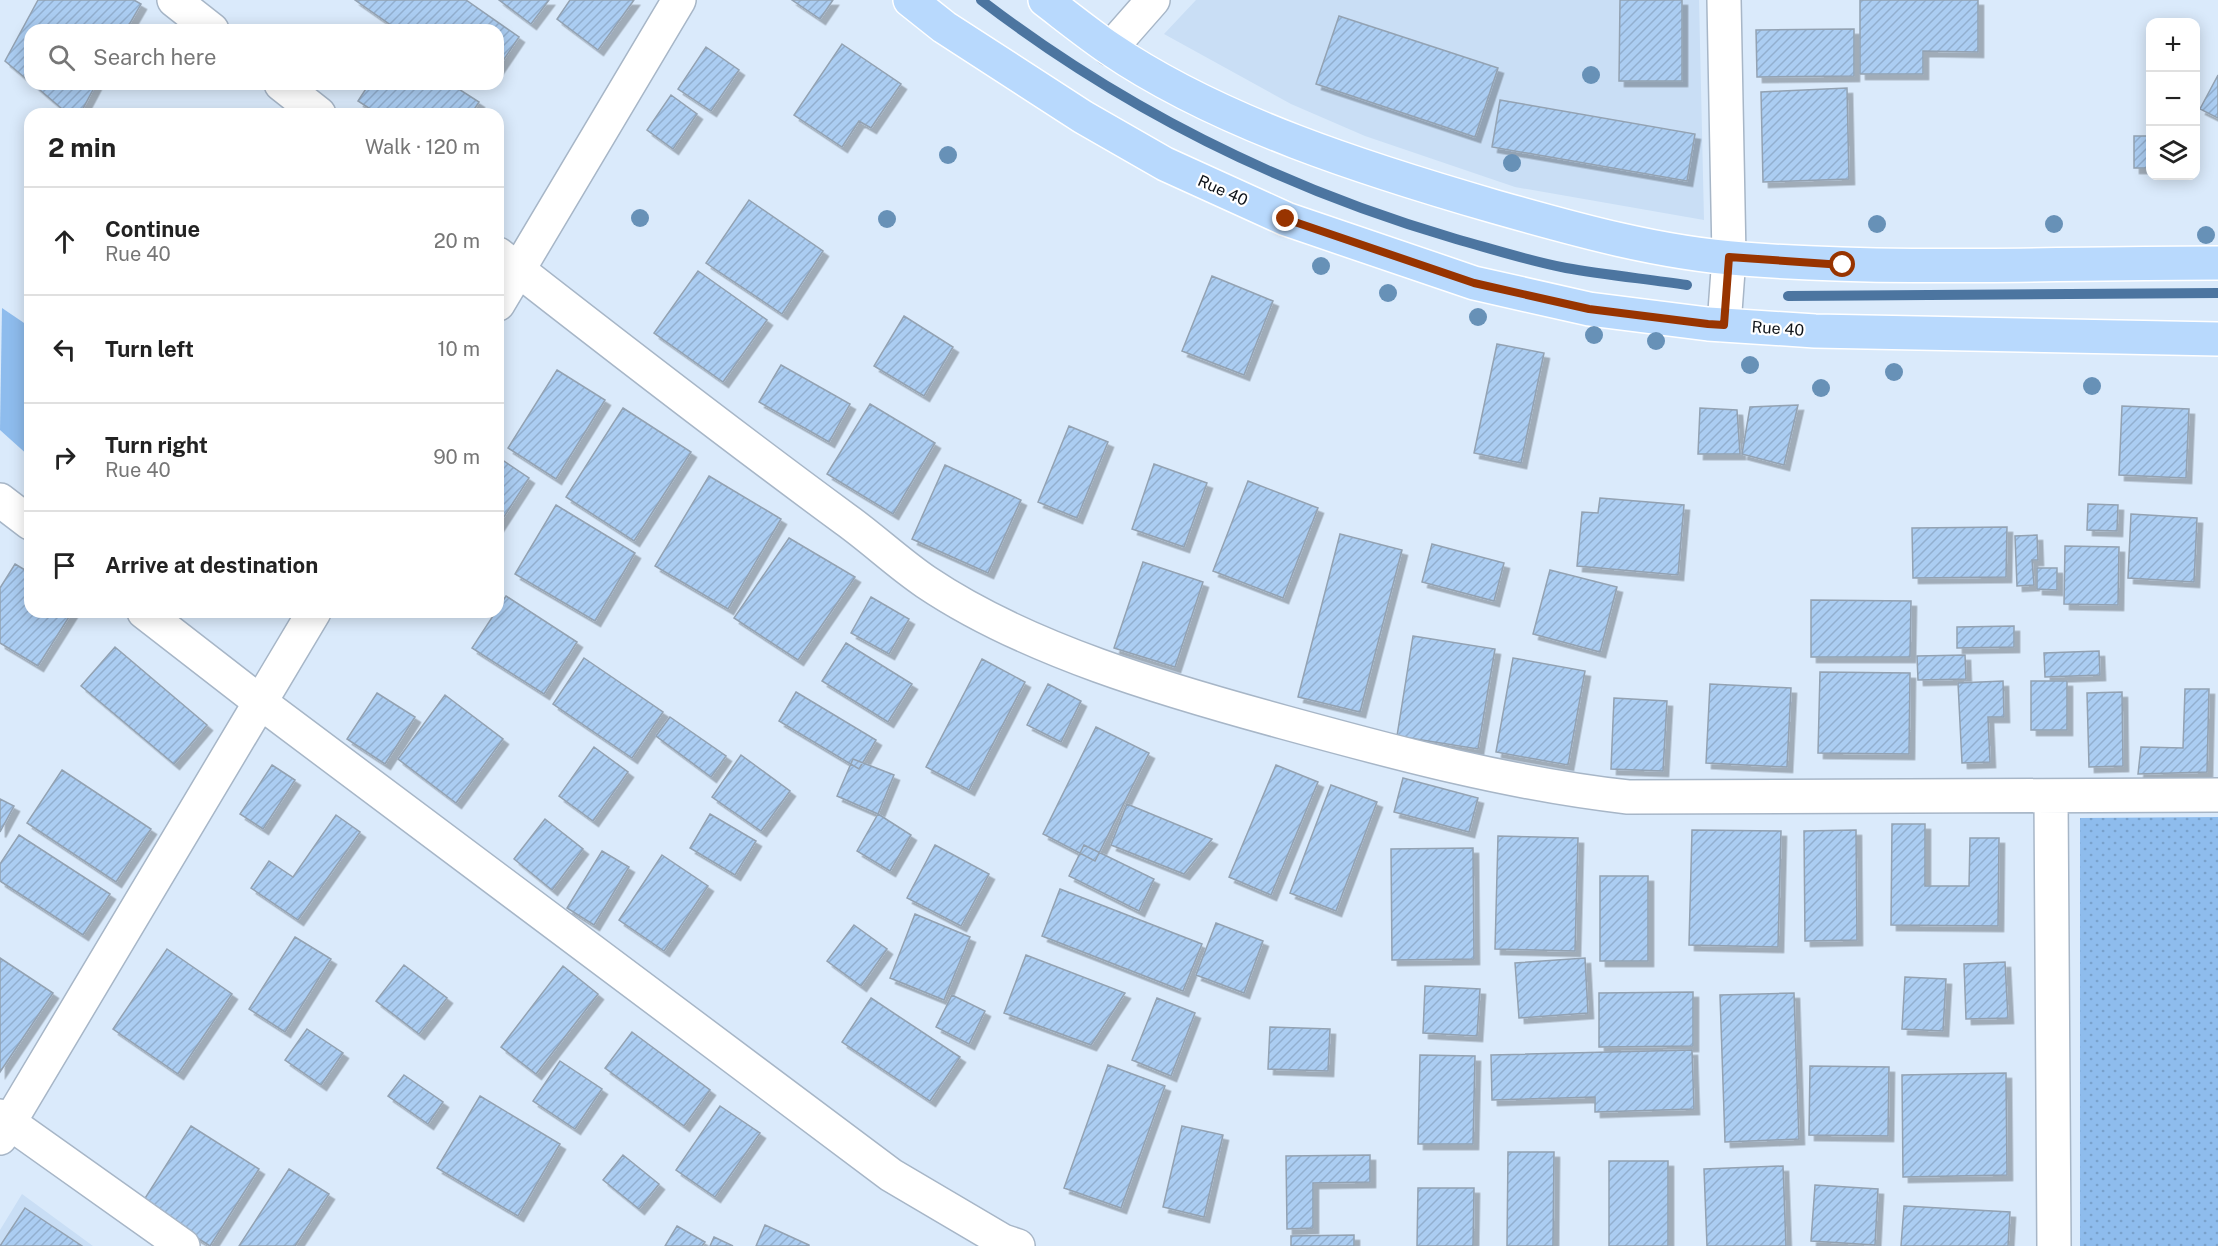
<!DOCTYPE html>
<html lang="en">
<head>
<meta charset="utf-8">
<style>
  :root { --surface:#fff; --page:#f2f2f2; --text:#222; --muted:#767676; --line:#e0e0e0 }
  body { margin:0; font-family:"Public Sans",sans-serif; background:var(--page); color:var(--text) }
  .controls { position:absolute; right:18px; top:18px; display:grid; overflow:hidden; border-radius:12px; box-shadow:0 3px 15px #0003 }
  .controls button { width:54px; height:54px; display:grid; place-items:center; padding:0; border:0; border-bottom:2px solid var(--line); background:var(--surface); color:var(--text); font:30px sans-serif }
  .stop { position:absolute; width:18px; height:18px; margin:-14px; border:4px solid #983400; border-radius:50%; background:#fff }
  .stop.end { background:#983400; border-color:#fff; box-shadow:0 2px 6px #0008 }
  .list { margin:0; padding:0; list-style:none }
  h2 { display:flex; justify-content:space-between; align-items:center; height:78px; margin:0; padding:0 24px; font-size:26px }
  h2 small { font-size:20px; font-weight:400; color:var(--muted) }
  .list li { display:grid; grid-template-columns:39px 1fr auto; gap:18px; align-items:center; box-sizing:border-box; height:108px; padding:0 24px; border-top:2px solid var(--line) }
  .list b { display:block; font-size:22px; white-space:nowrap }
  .list p { margin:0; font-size:20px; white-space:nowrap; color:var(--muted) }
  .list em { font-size:20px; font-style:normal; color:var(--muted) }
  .icon { flex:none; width:33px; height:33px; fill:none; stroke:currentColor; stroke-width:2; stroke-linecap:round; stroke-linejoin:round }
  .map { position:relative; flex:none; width:2218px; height:1246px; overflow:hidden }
  .search { position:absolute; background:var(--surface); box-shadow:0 3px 15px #0003; left:24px; top:24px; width:480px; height:66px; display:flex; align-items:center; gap:15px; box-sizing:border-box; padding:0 21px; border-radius:18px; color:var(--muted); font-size:22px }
  .panel { position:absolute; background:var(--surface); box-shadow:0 3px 15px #0003; left:24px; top:108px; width:480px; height:510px; border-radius:18px }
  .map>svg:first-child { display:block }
  .built { fill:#c9def5 }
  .grass { fill:#8ebced }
  .park { fill:url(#park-dots) }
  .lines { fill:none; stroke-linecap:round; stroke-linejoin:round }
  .stream { stroke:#4c75a0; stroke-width:10 }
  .building { fill:url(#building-hatch); stroke:#93a2b2; stroke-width:1.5; filter:url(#shadow) }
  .minor-casing { stroke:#a7b6c7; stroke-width:36 }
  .major-casing { stroke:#fff; stroke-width:36 }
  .minor { stroke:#fff; stroke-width:33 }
  .major { stroke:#b8d9fd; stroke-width:33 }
  .tree { fill:#6791b7 }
  .route { stroke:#983400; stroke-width:8 }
  .labels { text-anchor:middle; stroke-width:4.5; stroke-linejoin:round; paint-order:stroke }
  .street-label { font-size:16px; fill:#0e1319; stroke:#fff }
</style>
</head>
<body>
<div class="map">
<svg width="2218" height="1246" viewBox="0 0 2218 1246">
  <defs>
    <pattern id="park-dots" width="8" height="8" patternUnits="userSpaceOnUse" patternTransform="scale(1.5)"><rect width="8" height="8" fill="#8ebced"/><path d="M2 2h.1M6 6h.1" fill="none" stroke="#79a1cb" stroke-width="1.8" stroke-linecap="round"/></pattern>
    <pattern id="building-hatch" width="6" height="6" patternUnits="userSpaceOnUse" patternTransform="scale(1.5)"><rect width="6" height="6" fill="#abcdf2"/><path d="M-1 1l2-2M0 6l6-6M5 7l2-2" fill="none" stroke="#92afcf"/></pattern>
    <filter id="shadow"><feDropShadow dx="5.5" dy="5.5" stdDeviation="0" flood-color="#0004"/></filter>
  </defs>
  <rect width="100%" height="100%" fill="#daeafb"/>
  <!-- built -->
  <path class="built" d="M1196,0H1699L1704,220L1515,187L1365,136L1291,104L1164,34Z
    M22,1194L93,1246H0V1230Z"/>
  <!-- grass -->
  <path class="grass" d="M2,308L30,327V457L0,430Z"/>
  <!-- park -->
  <path class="park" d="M2218,817V1246H2080V818Z"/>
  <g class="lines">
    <!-- stream -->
    <path class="stream" d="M981,0C1123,109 1285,189 1456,239C1492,249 1529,261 1566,268C1606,275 1647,279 1687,285
      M1788,296L2218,293"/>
  </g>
  <!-- building -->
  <path class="building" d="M38,0H134L141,4L126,30H30V82L5,61Z
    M355,0H466L519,37L498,68V30H398Z
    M499,0H549L531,24Z
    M570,0H634L598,50L557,19Z
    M792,0H833L820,19Z
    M1620,0H1682V81H1619Z
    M1860,0H1978V52L1923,51V74H1860Z
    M1339,16L1498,68L1475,137L1316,84Z
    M1854,29V76L1757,77L1756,30Z
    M842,44L901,84L871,128L859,121L842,147L794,115Z
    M706,47L739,70L711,111L678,89Z
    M2218,75V118L2200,109Z
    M33,84H96L80,114H68Z
    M369,84H451L479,102L471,114H378L358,101Z
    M1847,88L1849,179L1763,182L1761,92Z
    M671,95L697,114L673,149L647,130Z
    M1500,100L1695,134L1687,181L1492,147Z
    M2134,136H2150V168H2134Z
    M749,200L823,251L782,314L706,263Z
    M698,271L767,320L723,382L654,333Z
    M1212,276L1273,301L1244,375L1182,351Z
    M904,316L953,347L924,396L874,366Z
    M1497,344L1544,353L1521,463L1474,453Z
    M781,365L850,404L829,442L759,402Z
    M557,370L605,400L556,479L508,448Z
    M870,404L935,443L893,514L827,474Z
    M1798,405L1784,465L1742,454L1750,407Z
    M2122,406L2189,409L2186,478L2119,475Z
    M623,408L691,452L634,541L566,497Z
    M1700,408L1737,410L1740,454H1698Z
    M1069,426L1108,442L1077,518L1038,502Z
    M498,457L529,478L498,526Z
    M1154,464L1207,483L1184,547L1132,529Z
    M945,465L1021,500L988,573L912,539Z
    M709,476L781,519L728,609L655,566Z
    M1248,481L1318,508L1283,598L1213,571Z
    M1600,498L1684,505L1678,575L1577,566L1582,512L1598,513Z
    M2088,504L2118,505L2117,531L2087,530Z
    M556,505L635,553L595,621L515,574Z
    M2131,514L2197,518L2194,582L2128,578Z
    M2007,527L2006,577L1913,578L1912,528Z
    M1340,534L1402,550L1360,712L1298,697Z
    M2037,535L2038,560H2032L2034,585L2017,586L2015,536Z
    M789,538L855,577L798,660L734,618Z
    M1432,544L1504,563L1494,601L1422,582Z
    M2065,546L2119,547L2118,605L2064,604Z
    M1143,562L1203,582L1175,667L1114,648Z
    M15,564L30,573V612H72L38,666L0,643V588Z
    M2037,568H2057V590L2037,589Z
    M1550,570L1617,587L1600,652L1533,634Z
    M506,596L577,642L544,694L472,648Z
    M871,597L909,619L889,654L851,633Z
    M1811,600L1911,601L1910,657H1811Z
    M2014,626V647L1957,648V627Z
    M1413,636L1495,649L1478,749L1397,736Z
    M846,643L912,684L888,722L822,681Z
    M115,647L207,725L174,764L81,686Z
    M2099,651L2100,675L2045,677L2044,653Z
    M1965,655L1966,679L1918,680L1917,656Z
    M584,658L663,712L632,758L553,704Z
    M1513,658L1585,671L1568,765L1496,752Z
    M982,659L1025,682L969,790L926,767Z
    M1820,672L1910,673L1909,754L1818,753Z
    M2003,681L2004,717H1988L1990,762L1962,763L1958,683Z
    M2031,681H2067V730H2031Z
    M1048,684L1081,701L1061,742L1027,725Z
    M1710,684L1791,688L1787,767L1706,763Z
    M2185,689H2209L2207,772L2138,774L2141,747L2183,748Z
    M796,692L876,740L859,769L779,721Z
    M2122,692L2123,766L2089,767L2087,693Z
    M377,693L415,717L385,764L347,739Z
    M445,695L503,739L456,803L398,759Z
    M1614,698L1667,701L1663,771L1611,769Z
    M670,717L726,756L711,777L656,736Z
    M1096,727L1149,753L1095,861L1043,834Z
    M594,747L628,772L593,821L559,796Z
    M741,755L790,791L761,831L712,797Z
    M853,759L894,775L878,814L837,796Z
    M272,765L295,780L263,829L240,814Z
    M1276,765L1318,782L1271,895L1229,877Z
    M62,770L151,829L116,882L27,823Z
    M1403,778L1478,798L1469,832L1394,812Z
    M1331,785L1377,802L1336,911L1290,893Z
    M0,799L14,806L0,832Z
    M1127,804L1212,839L1184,874L1111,845Z
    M710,814L756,841L735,875L690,848Z
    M878,814L911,835L890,871L857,851Z
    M336,815L360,832L298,920L251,888L269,861L293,877Z
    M545,819L583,849L552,890L514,859Z
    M1892,824H1925V886H1969L1970,838H1999L1998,926L1891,925Z
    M1692,830L1781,831L1778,947L1689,945Z
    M1856,830L1857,940L1805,941L1804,831Z
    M19,835L110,894L83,935L0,881V864Z
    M1498,836L1578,838L1575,951L1495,949Z
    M935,845L989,874L961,926L907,898Z
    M1084,845L1154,879L1139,911L1069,876Z
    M1473,848L1474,959L1392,960L1391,849Z
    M602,851L629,867L594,925L567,908Z
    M662,855L708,886L664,951L619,920Z
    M1600,876H1648V961H1600Z
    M1060,889L1202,944L1183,991L1042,936Z
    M915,914L970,937L944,1000L890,978Z
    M1216,923L1263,941L1244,993L1196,975Z
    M854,925L887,949L861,986L827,961Z
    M295,937L331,959L285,1032L249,1009Z
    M167,949L232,994L178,1074L113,1029Z
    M1026,955L1125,993L1091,1045L1004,1013Z
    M0,958L53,993L0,1072Z
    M1585,958L1588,1013L1519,1018L1515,963Z
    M2005,962L2008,1018L1966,1019L1964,964Z
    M404,965L447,998L419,1034L376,1001Z
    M563,966L598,994L536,1074L501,1047Z
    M1905,977L1946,979L1943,1031L1902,1029Z
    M1425,986L1480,989L1477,1036L1423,1033Z
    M1693,992V1046L1599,1047V993Z
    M1794,993L1799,1139L1725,1142L1720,995Z
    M952,995L985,1011L969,1044L936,1027Z
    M871,998L960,1057L930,1101L842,1042Z
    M1157,998L1195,1013L1171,1076L1132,1060Z
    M1270,1027L1330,1029L1328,1071L1268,1069Z
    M307,1029L343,1053L321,1085L285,1060Z
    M632,1032L710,1090L684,1126L605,1068Z
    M1692,1050L1694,1109L1595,1112V1097L1492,1100L1491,1055Z
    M1420,1055L1475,1056L1473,1144H1418Z
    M560,1061L602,1089L575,1129L533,1101Z
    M1108,1065L1165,1086L1121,1208L1064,1188Z
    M1810,1066L1889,1067L1888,1136L1809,1135Z
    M2006,1073L2007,1175L1903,1177L1902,1075Z
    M404,1075L443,1102L428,1124L388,1096Z
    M480,1096L560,1144L518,1216L437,1168Z
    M720,1106L760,1133L715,1197L676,1170Z
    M191,1126L259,1169L210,1246L142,1203Z
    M1182,1126L1223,1135L1204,1217L1163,1207Z
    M1508,1152H1554L1553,1246H1507Z
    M623,1155L659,1184L639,1209L603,1180Z
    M1370,1155V1182L1313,1183V1228L1287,1229L1286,1156Z
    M1609,1161H1668V1246H1609Z
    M1783,1166L1786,1246H1707L1704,1169Z
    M289,1169L329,1194L295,1246H239Z
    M1815,1185L1878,1189L1875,1245L1811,1241Z
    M1418,1188H1474L1473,1246H1417Z
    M1904,1206L2010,1212L2008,1246H1901Z
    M25,1208L82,1246H0Z
    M765,1225L809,1245V1246H756Z
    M677,1226L705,1242L702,1246H665Z
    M1354,1235V1246H1291V1236Z
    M714,1237L733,1246H710Z"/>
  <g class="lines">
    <defs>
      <path id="minor" d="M174,0L212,30
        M1110,49L1153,0
        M281,84L319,114
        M498,254C613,344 728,433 845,519C873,539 898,563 926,582C1027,650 1166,690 1283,722C1396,753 1511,784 1628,797L2218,795
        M498,304L679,0
        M1724,325L1729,257L1724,0
        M0,500L30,523
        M144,612L260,702L891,1175L1003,1241L1018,1246
        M2051,798L2054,1246
        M0,1116L183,1246
        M0,1138L314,612"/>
      <path id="major" d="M910,0L944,27L1083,117L1165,164L1286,219L1474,283L1589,309L1708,324L1815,331L2218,339
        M1045,0C1066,16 1087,33 1109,48C1219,123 1368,170 1496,207C1577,230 1659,253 1743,259C1899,271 2062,263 2218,263"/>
    </defs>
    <!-- minor casing -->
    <use href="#minor" class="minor-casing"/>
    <!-- major casing -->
    <use href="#major" class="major-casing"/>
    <!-- minor -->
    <use href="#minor" class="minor"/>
    <!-- major -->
    <use href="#major" class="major"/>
  </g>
  <!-- trees -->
  <g class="tree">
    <circle cx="1591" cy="75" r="9"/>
    <circle cx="948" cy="155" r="9"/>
    <circle cx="1512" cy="163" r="9"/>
    <circle cx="640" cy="218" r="9"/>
    <circle cx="887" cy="219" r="9"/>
    <circle cx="1877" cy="224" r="9"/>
    <circle cx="2054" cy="224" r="9"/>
    <circle cx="2206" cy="235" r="9"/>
    <circle cx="1321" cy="266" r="9"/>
    <circle cx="1388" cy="293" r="9"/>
    <circle cx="1478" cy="317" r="9"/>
    <circle cx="1594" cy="335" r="9"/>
    <circle cx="1656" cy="341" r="9"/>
    <circle cx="1750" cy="365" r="9"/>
    <circle cx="1894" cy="372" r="9"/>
    <circle cx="2092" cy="386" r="9"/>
    <circle cx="1821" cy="388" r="9"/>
  </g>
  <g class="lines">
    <!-- route -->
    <path class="route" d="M1286,219L1474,283L1589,309L1708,324L1724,325L1729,257L1843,265"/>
  </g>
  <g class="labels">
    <!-- street labels -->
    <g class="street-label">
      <text transform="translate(1223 190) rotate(24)" y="6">Rue 40</text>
      <text transform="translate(1778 328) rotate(4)" y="6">Rue 40</text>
    </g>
  </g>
</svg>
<div class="controls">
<button>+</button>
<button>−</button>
<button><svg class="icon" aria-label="layers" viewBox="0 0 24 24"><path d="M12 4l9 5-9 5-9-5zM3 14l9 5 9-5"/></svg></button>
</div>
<div class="stop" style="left:1843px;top:265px"></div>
<div class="stop end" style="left:1286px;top:219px"></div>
<div class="search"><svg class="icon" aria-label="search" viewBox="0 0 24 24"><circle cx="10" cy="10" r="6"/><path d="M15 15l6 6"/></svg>Search here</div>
<section class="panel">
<h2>2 min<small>Walk · 120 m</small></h2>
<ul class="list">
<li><svg class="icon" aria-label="ahead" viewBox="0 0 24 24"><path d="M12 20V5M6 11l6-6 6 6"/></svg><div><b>Continue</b><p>Rue 40</p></div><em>20 m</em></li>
<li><svg class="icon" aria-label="left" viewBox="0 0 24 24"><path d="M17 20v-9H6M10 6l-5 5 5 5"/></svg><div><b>Turn left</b></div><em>10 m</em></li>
<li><svg class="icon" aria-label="right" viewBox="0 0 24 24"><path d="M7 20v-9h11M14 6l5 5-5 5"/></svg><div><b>Turn right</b><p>Rue 40</p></div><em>90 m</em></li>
<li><svg class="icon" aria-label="arrive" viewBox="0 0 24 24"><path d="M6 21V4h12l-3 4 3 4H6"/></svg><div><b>Arrive at destination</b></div></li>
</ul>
</section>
</div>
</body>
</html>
